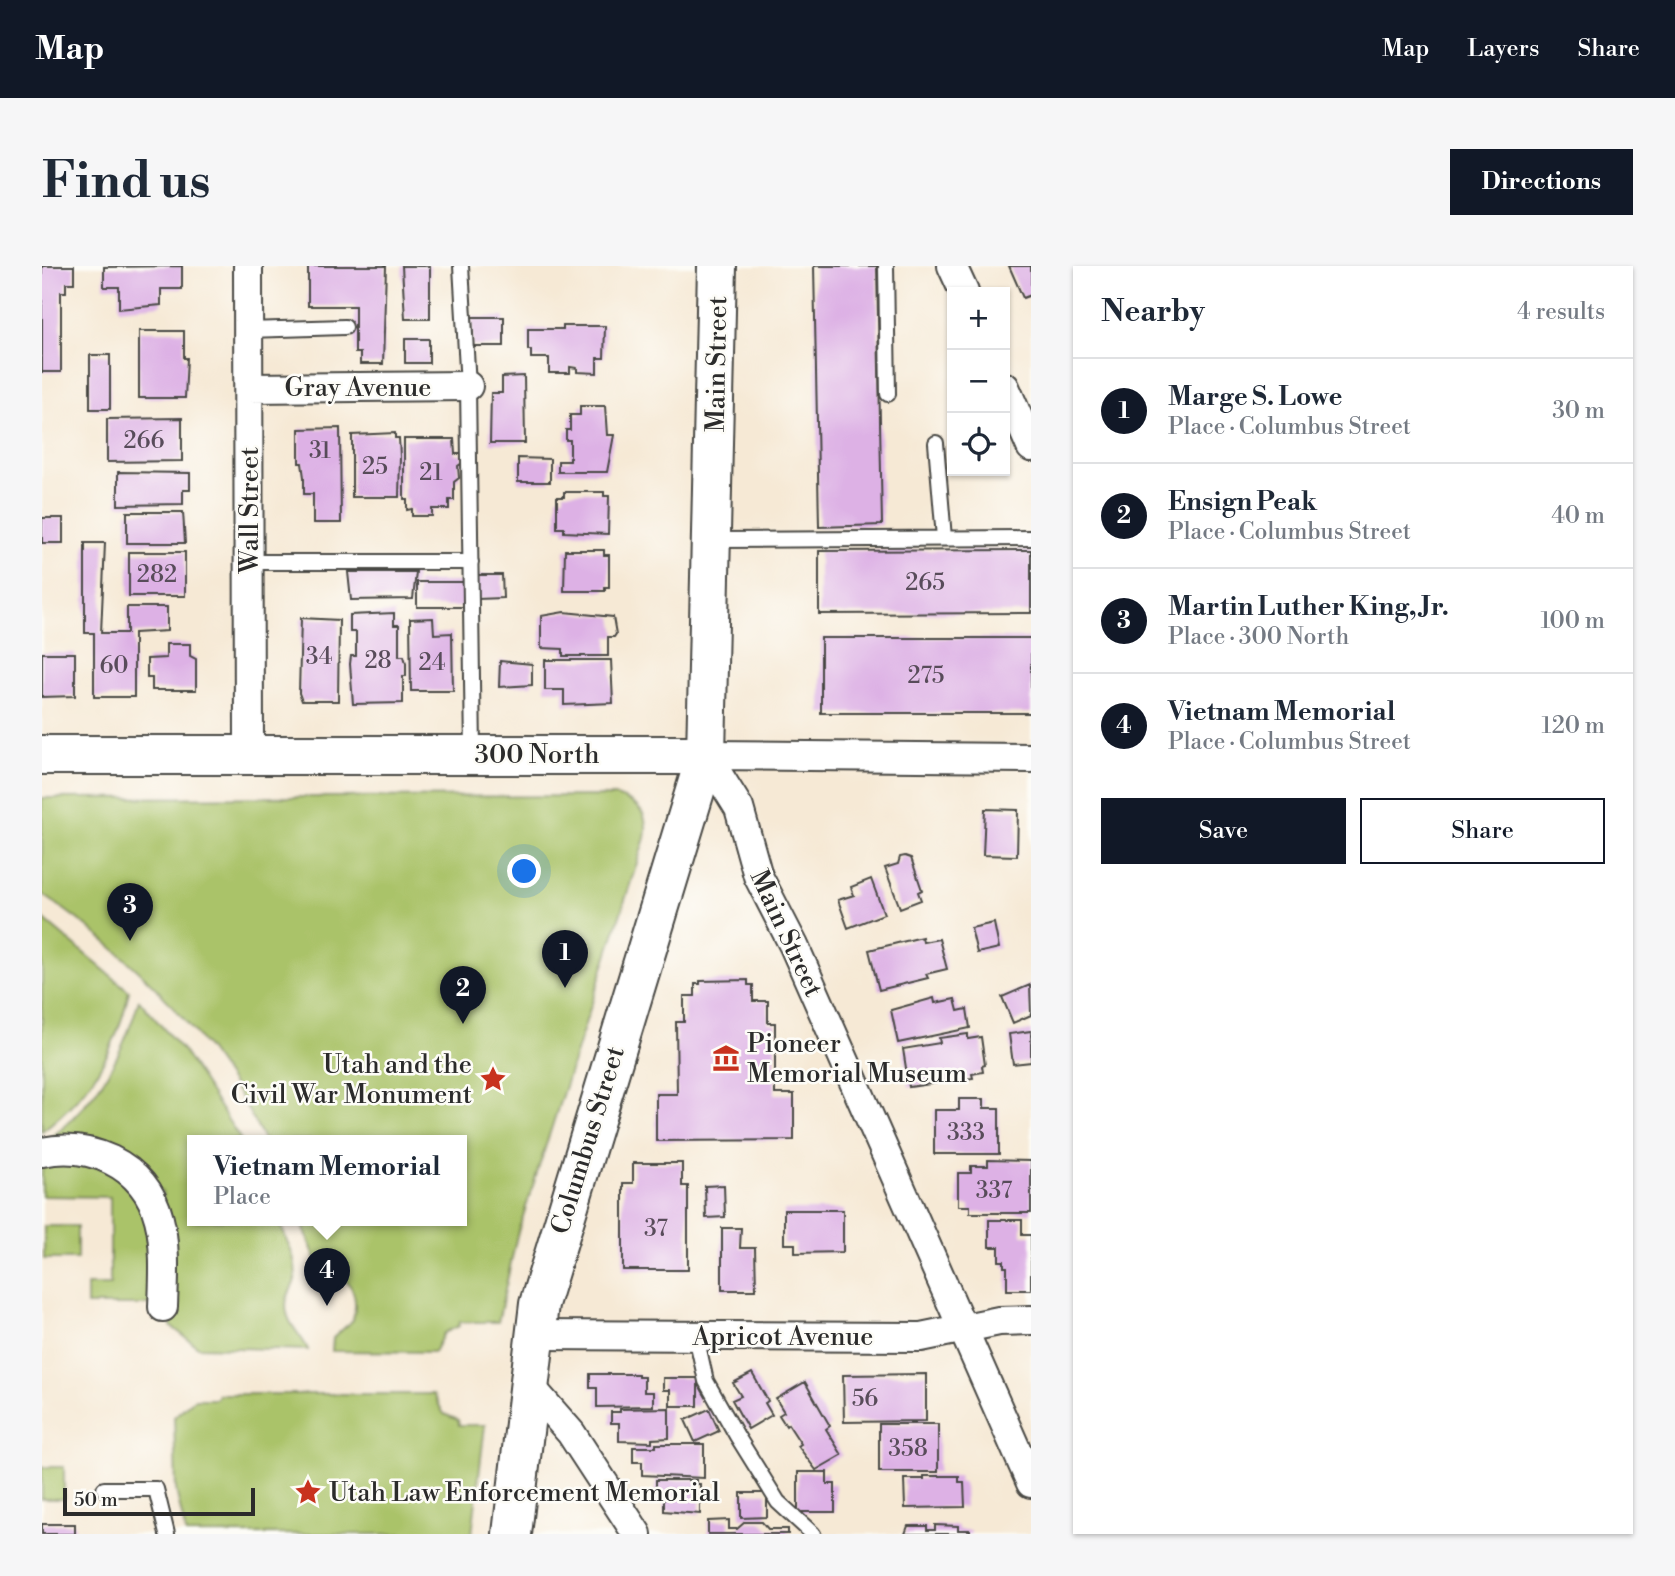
<!DOCTYPE html>
<html lang="en">
<head>
<meta charset="utf-8">
<style>
  :root { --surface:#fff; --page:#f6f6f7; --text:#1f2937; --muted:#747a83; --line:#e0e1e3; --accent:#111827 }
  body { margin:0; font-family:"Libre Bodoni",serif; background:var(--page); color:var(--text) }
  .controls { position:absolute; right:21px; top:21px; display:grid; overflow:hidden; border-radius:0px; box-shadow:0 2px 5px #0004 }
  .controls button { width:63px; height:63px; display:grid; place-items:center; padding:0; border:0; border-bottom:2px solid var(--line); background:var(--surface); color:var(--text); font:35px sans-serif }
  .scale { position:absolute; left:21px; bottom:18px; width:192px; box-sizing:border-box; padding-left:7px; border:4px solid #2b2b2b; border-top:0; font-size:19px; line-height:24px; white-space:nowrap; color:#2b2b2b; -webkit-text-stroke:5px #fdfcf7; paint-order:stroke }
  .you { position:absolute; left:483px; top:606px; width:24px; height:24px; margin:-18px; border:5px solid #fff; border-radius:50%; background:#1a73e8; box-shadow:0 0 0 10px #1a73e833 }
  .badge { display:grid; place-items:center; width:46px; height:46px; border-radius:50%; background:var(--accent); color:#fff; font-size:23px; font-weight:700 }
  .pin { position:absolute; translate:-50% -58px; filter:drop-shadow(0 2px 4px #0008) }
  .pin::after { content:''; position:absolute; top:37px; width:24px; height:21px; background:inherit; clip-path:polygon(0 0,100% 0,50% 100%) }
  .popup { position:absolute; left:145px; top:869px; width:280px; height:91px; box-sizing:border-box; display:grid; place-content:center; border-radius:0px; background:var(--surface); filter:drop-shadow(0 2px 5px #0005); font-size:23px; white-space:nowrap; color:var(--muted) }
  .popup b { font-size:26px; color:var(--text) }
  .popup::after { content:''; position:absolute; left:50%; top:100%; margin-left:-14px; border:14px solid transparent; border-top-color:var(--surface) }
  .list { margin:0; padding:0; list-style:none }
  h2 { display:flex; justify-content:space-between; align-items:center; height:91px; margin:0; padding:0 28px; font-size:30px }
  h2 small { font-size:23px; font-weight:400; color:var(--muted) }
  .list li { display:grid; grid-template-columns:46px 1fr auto; gap:21px; align-items:center; box-sizing:border-box; height:105px; padding:0 28px; border-top:2px solid var(--line) }
  .list b { display:block; font-size:26px; white-space:nowrap }
  .list p { margin:0; font-size:23px; white-space:nowrap; color:var(--muted) }
  .list em { font-size:23px; font-style:normal; color:var(--muted) }
  .actions { display:flex; gap:14px; padding:21px 28px }
  .actions a { flex:1; padding:16px 0; border:2px solid var(--accent); border-radius:0px; text-align:center; font-size:24px; color:var(--accent) }
  .actions .main { background:var(--accent); color:#fff }
  .icon { flex:none; width:38px; height:38px; fill:none; stroke:currentColor; stroke-width:2; stroke-linecap:round; stroke-linejoin:round }
  .map { position:relative; flex:none; width:989px; height:1268px; overflow:hidden; border-radius:0px }
  header { display:flex; align-items:center; gap:42px; box-sizing:border-box; height:98px; padding:0 35px; background:var(--accent); color:#fff }
  header strong { font-size:33px }
  nav { display:flex; gap:38px; margin-inline-start:auto; font-size:24px }
  .intro { display:flex; align-items:center; justify-content:space-between; box-sizing:border-box; height:168px; padding:0 42px }
  h1 { margin:0; font-size:49px }
  .button { padding:18px 32px; border-radius:0px; background:var(--accent); color:#fff; font-size:24px; font-weight:700 }
  main { display:flex; gap:42px; padding:0 42px }
  aside { flex:1; background:var(--surface); border-radius:0px; box-shadow:0 2px 5px #0004 }
  .map>svg:first-child { display:block }
  .green { fill:#aac369; stroke:#6a774a; stroke-width:2 }
  .building { fill:#ddb1e5 }
  .lines { fill:none; stroke-linecap:round; stroke-linejoin:round }
  .lane-casing { stroke:#494844; stroke-width:18 }
  .street-casing { stroke:#494844; stroke-width:32 }
  .secondary-casing { stroke:#494844; stroke-width:42 }
  .lane { stroke:#fff; stroke-width:14 }
  .street { stroke:#fff; stroke-width:28 }
  .secondary { stroke:#fff; stroke-width:38 }
  .labels { text-anchor:middle; stroke-width:5; stroke-linejoin:round; paint-order:stroke }
  .number-label { font-size:23px; fill:#584c5a }
  .street-label { font-size:26px; fill:#2b2b2b; stroke:#fdfcf7 }
  .poi-label { font-size:26px; fill:#2b2b2b; stroke:#fdfcf7; text-anchor:start }
</style>
</head>
<body>
<header>
<strong>Map</strong>
<nav><a>Map</a><a>Layers</a><a>Share</a></nav>
</header>
<div class="intro"><h1>Find us</h1><a class="button">Directions</a></div>
<main>
<div class="map">
<svg width="989" height="1268" viewBox="0 0 989 1268">
  <rect width="100%" height="100%" fill="#fdfcf7"/>
  <filter id="ink" filterUnits="userSpaceOnUse"><feTurbulence type="fractalNoise" baseFrequency=".0143" numOctaves="2"/><feDisplacementMap in="SourceGraphic" scale="14" xChannelSelector="R" yChannelSelector="G"/><feConvolveMatrix kernelMatrix="1 2 1 2 8 2 1 2 1" color-interpolation-filters="sRGB"/></filter>
  <filter id="wash" filterUnits="userSpaceOnUse"><feTurbulence type="fractalNoise" baseFrequency=".00686" numOctaves="4" result="noise"/><feDisplacementMap in="SourceGraphic" scale="28" xChannelSelector="R" yChannelSelector="G"/><feGaussianBlur stdDeviation="1.57" result="paint"/><feColorMatrix in="noise" values="0 0 0 0 0 0 0 0 0 0 0 0 0 0 0 0 0 1.4 0 .05"/><feComposite in="paint" operator="in"/></filter>
  <g filter="url(#wash)">
    <rect width="100%" height="100%" fill="#f6e9d5"/>
    <!-- green -->
    <path class="green" d="M574,530C596,537 608,548 603,572L475,969L456,1056H418L417,1060L402,1067L392,1086L290,1085L291,1072L311,1054C316,1034 313,1018 294,1007L298,1000L274,994L259,954H420V874H222C172,773 93,690 0,628V532Z
      M0,652L87,725C75,784 48,828 0,865Z
      M97,734L141,785L199,874H150V954H236C243,971 259,999 252,1017C247,1028 242,1034 245,1047C248,1062 261,1070 266,1084L156,1081L129,1060L131,1029L120,926L10,871C56,833 80,791 97,734Z
      M24,893L75,905L116,966L108,1039H45V1019H68V931L0,930V895Z
      M2,960H35V993H2Z
      M176,1128H391L402,1148L416,1154L417,1159H443L430,1268H144L134,1224L132,1151L152,1133H174Z
      M0,1201H22V1233H0Z"/>
    <g id="blocks">
      <!-- building -->
      <path class="building" d="M0,0H32V17H24V26H19V106H0Z
        M140,0V23H119V39L77,43V21H62V1Z
        M266,0H344L341,98H318V87H313V40H266Z
        M360,0H388V53H363Z
        M772,0H835L840,259L777,261Z
        M967,0H989V29L981,32Z
        M430,51H462V80H431Z
        M521,60H563L562,92H555V107L535,106V102L528,101V107H507V92H489V84H486V63H521Z
        M97,65H142V92H145L143,132H97Z
        M363,73H387V97H363Z
        M48,89H68V143H48Z
        M482,110L483,177H448L449,127H460V111Z
        M538,140H563L565,169H572L565,206H516V195H528V174H524V164H528V149H538Z
        M140,152V195L65,196V153Z
        M298,162L299,257H271V228H262V211L260,197H257V163Z
        M353,167V172H357L358,191L357,231H310V169Z
        M362,173H412L413,188H420V197L416,200L417,212L412,216V234H407V243H390V250H370V243L365,244V233H362Z
        M476,192L508,193V216H476Z
        M76,206L148,207V224H141V238L76,239Z
        M522,226H562V230H567L566,268L522,266V262H515V231H522Z
        M85,246H141L143,277H85Z
        M0,252H21V277H0Z
        M43,277H63L59,367H85V341H125V365L92,367V431H52V367H43Z
        M523,284H562V289H567V321H563V325H522Z
        M989,284V347L777,348V285Z
        M87,286H143V330H87Z
        M306,306H374L371,333L309,334Z
        M435,309H460L461,332L435,333Z
        M375,316H422V341H375Z
        M522,346L571,351L574,368L572,371H566V390H521V383L499,382V350Z
        M352,347V359H357V390H362L364,397V410H361V437L311,438L308,398L309,390H314V366H308V349Z
        M259,352L297,354L296,435H260L257,427Z
        M391,352L392,368L410,367L411,425H369L368,353Z
        M779,372H989V447H779Z
        M124,378H148V390L154,393V424H110V412H105V393L124,392Z
        M0,387H33V430L0,431Z
        M503,394H569L571,437L522,439V424H503Z
        M458,395L490,398V419L457,421Z
        M943,543L976,544L975,590L941,589Z
        M863,590L869,592L880,624L876,626L879,634L858,642L843,602L856,598L858,591Z
        M829,613L842,648L806,662L796,634L812,629L809,621Z
        M952,657L957,682L935,687L929,662Z
        M880,671L881,676L897,673L905,703L884,708L886,712L837,724L827,684Z
        M706,714V719H711V735H726V757H733V828H752V874L614,875V828H635L634,756H642V730H653V718H658V715Z
        M988,719L989,749L971,757L960,731Z
        M892,732L893,737L913,733L916,745L925,743L928,762L856,777L849,744Z
        M989,765V796L971,798L967,768Z
        M926,768V773L939,771L943,799L940,800L941,806L930,808L931,812L867,821L861,783L898,777L897,772Z
        M917,833H942V842H957V888H892V844H917Z
        M946,894L989,895V947H928V940H916V907H929V900H946Z
        M591,897H640V920H646V1004H581V917H591Z
        M682,919L683,951L664,952L663,920Z
        M742,944H801V986L753,987V978H742Z
        M947,954H980V969H989V1024H965V1001H962V995H957V981H947Z
        M680,962H699L698,982H713L714,1024H680Z
        M710,1107L726,1135L723,1137L730,1149L706,1163L690,1134L699,1130L691,1117Z
        M548,1108H596V1111H602V1126H611V1140L555,1141V1122H548Z
        M884,1108V1155L802,1156L801,1109Z
        M621,1112H656V1140H628V1124H621Z
        M763,1116L788,1160L784,1163L800,1189L774,1204L756,1180L759,1178L746,1158L744,1160L737,1149L742,1146L734,1133Z
        M627,1142V1172L610,1173V1176L577,1175V1157H569V1146H578V1143Z
        M667,1143L677,1165L653,1176L643,1154Z
        M837,1158H896V1206H837Z
        M614,1178H662V1212L600,1209V1196H591V1181H614Z
        M756,1206H785V1218H793V1246H756Z
        M882,1210H917V1216H922L923,1241L863,1242L862,1213H882Z
        M614,1214H654V1218H658V1248L622,1245V1230H614Z
        M699,1227H725V1251L699,1252Z
        M687,1254V1263H695L703,1256H720L726,1263H746V1268H666V1255Z
        M0,1258H33V1268H0Z
        M893,1259L916,1260V1264H928V1268H863L866,1260H885V1264H893Z"/>
    </g>
  </g>
  <g filter="url(#ink)">
    <use href="#blocks" fill-opacity="0" stroke="#494844" stroke-width="2"/>
    <g class="lines">
      <defs>
        <path id="lane" d="M419,0L426,120L431,486
          M844,0L846,128
          M206,64L303,61
          M894,177L902,272
          M671,274L989,272
          M207,296H429
          M654,1070L664,1115L695,1170L736,1236L771,1268
          M62,1223H114L125,1268"/>
        <path id="street" d="M206,0L207,488
          M910,0L922,26
          M963,121L989,181
          M207,122L426,120
          M664,489L697,542L716,610L752,680L989,1217
          M664,489L989,492
          M0,886C24,881 46,883 69,894C128,923 123,983 121,1041
          M492,1069L879,1071L957,1055L989,1054
          M486,1118L529,1167L595,1268"/>
        <path id="secondary" d="M0,489H664
          M470,1268L497,1038L664,489L675,0"/>
      </defs>
      <!-- lane casing -->
      <use href="#lane" class="lane-casing"/>
      <!-- street casing -->
      <use href="#street" class="street-casing"/>
      <!-- secondary casing -->
      <use href="#secondary" class="secondary-casing"/>
      <!-- lane -->
      <use href="#lane" class="lane"/>
      <!-- street -->
      <use href="#street" class="street"/>
      <!-- secondary -->
      <use href="#secondary" class="secondary"/>
    </g>
  </g>
  <!-- icons -->
  <defs>
    <symbol id="museum-bare" viewBox="-9 -9 18 18"><path d="M0-6L6-3V-2H-6V-3ZM-5-1h2V3h-2ZM-1-1h2V3h-2ZM3-1h2V3H3ZM-6 4H6V6H-6Z" fill="#c8321e" stroke="#fdfcf7" stroke-width="2.5" paint-order="stroke"/></symbol>
    <symbol id="sight-bare" viewBox="-9 -9 18 18"><path d="M0-6L1.8-2.2L6-1.7L2.9 1.2L3.7 5.4L0 3.3L-3.7 5.4L-2.9 1.2L-6-1.7L-1.8-2.2Z" fill="#c8321e" stroke="#fdfcf7" stroke-width="2.5" paint-order="stroke"/></symbol>
  </defs>
  <g fill-rule="evenodd">
    <use href="#museum-bare" x="665" y="773" width="38" height="38"/>
    <use href="#sight-bare" x="432" y="794" width="38" height="38"/>
    <use href="#sight-bare" x="247" y="1207" width="38" height="38"/>
  </g>
  <g class="labels">
    <!-- number labels -->
    <g class="number-label">
      <text x="102" y="182">266</text>
      <text x="278" y="192">31</text>
      <text x="333" y="208">25</text>
      <text x="389" y="214">21</text>
      <text x="115" y="316">282</text>
      <text x="883" y="324">265</text>
      <text x="277" y="398">34</text>
      <text x="336" y="402">28</text>
      <text x="390" y="404">24</text>
      <text x="72" y="407">60</text>
      <text x="884" y="417">275</text>
      <text x="924" y="874">333</text>
      <text x="952" y="932">337</text>
      <text x="614" y="970">37</text>
      <text x="823" y="1140">56</text>
      <text x="866" y="1190">358</text>
    </g>
    <!-- street labels -->
    <g class="street-label">
      <text transform="translate(674 98) rotate(-89)" y="9">Main Street</text>
      <text x="316" y="130">Gray Avenue</text>
      <text transform="translate(207 244) rotate(-90)" y="9">Wall Street</text>
      <text x="495" y="497">300 North</text>
      <text transform="translate(745 667) rotate(65)" y="9">Main Street</text>
      <text transform="translate(545 874) rotate(-73)" y="9">Columbus Street</text>
      <text x="741" y="1079">Apricot Avenue</text>
    </g>
    <!-- poi labels -->
    <g class="poi-label">
      <text x="705" y="786">Pioneer<tspan x="705" dy="30">Memorial Museum</tspan></text>
      <text x="430" y="807" text-anchor="end">Utah and the<tspan x="430" dy="30">Civil War Monument</tspan></text>
      <text x="287" y="1235">Utah Law Enforcement Memorial</text>
    </g>
  </g>
</svg>
<div class="controls">
<button>+</button>
<button>−</button>
<button><svg class="icon" aria-label="locate" viewBox="0 0 24 24"><circle cx="12" cy="12" r="6"/><path d="M12 2v4M12 18v4M2 12h4M18 12h4"/></svg></button>
</div>
<div class="scale">50 m</div>
<div class="you"></div>
<div class="pin badge" style="left:523px;top:722px">1</div>
<div class="pin badge" style="left:421px;top:758px">2</div>
<div class="pin badge" style="left:88px;top:675px">3</div>
<div class="pin badge" style="left:285px;top:1040px">4</div>
<div class="popup"><b>Vietnam Memorial</b>Place</div>
</div>
<aside>
<h2>Nearby<small>4 results</small></h2>
<ul class="list">
<li><span class="badge">1</span><div><b>Marge S. Lowe</b><p>Place · Columbus Street</p></div><em>30 m</em></li>
<li><span class="badge">2</span><div><b>Ensign Peak</b><p>Place · Columbus Street</p></div><em>40 m</em></li>
<li><span class="badge">3</span><div><b>Martin Luther King, Jr.</b><p>Place · 300 North</p></div><em>100 m</em></li>
<li><span class="badge">4</span><div><b>Vietnam Memorial</b><p>Place · Columbus Street</p></div><em>120 m</em></li>
</ul>
<div class="actions"><a class="main">Save</a><a>Share</a></div>
</aside>
</main>
</body>
</html>
